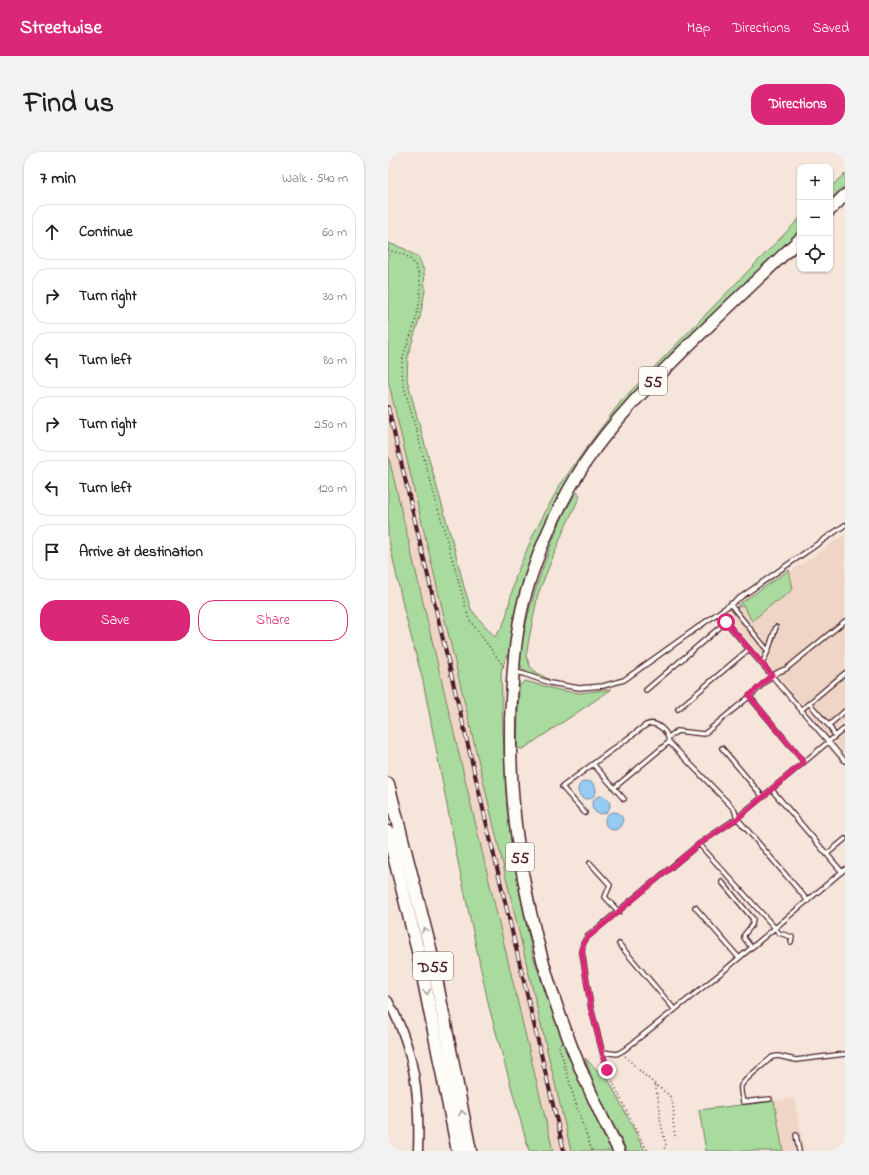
<!DOCTYPE html>
<html lang="en">
<head>
<meta charset="utf-8">
<style>
  :root { --surface:#fff; --page:#f2f2f2; --text:#202124; --muted:#757577; --line:#e0e0e0; --accent:#db2777 }
  body { margin:0; font-family:"Indie Flower",sans-serif; background:var(--page); color:var(--text) }
  .controls { position:absolute; right:12px; top:12px; display:grid; overflow:hidden; border-radius:8px; box-shadow:0 1px 3px #0004 }
  .controls button { width:36px; height:36px; display:grid; place-items:center; padding:0; border:0; border-bottom:1px solid var(--line); background:var(--surface); color:var(--text); font:20px sans-serif }
  .stop { position:absolute; width:12px; height:12px; margin:-9px; border:3px solid #db2777; border-radius:50%; background:#fff }
  .stop.end { background:#db2777; border-color:#fff; box-shadow:0 1px 4px #0008 }
  .list { margin:0; padding:0; list-style:none }
  h2 { display:flex; justify-content:space-between; align-items:center; height:52px; margin:0; padding:0 16px; font-size:17px }
  h2 small { font-size:13px; font-weight:400; color:var(--muted) }
  .list li { display:grid; grid-template-columns:26px 1fr auto; gap:12px; align-items:center; box-sizing:border-box; height:56px; margin:0 8px 8px; padding:0 8px; border:1px solid var(--line); border-radius:16px }
  .list b { display:block; font-size:15px; white-space:nowrap }
  .list em { font-size:13px; font-style:normal; color:var(--muted) }
  .actions { display:flex; gap:8px; padding:12px 16px }
  .actions a { flex:1; padding:9px 0; border:1px solid var(--accent); border-radius:16px; text-align:center; font-size:14px; color:var(--accent) }
  .actions .main { background:var(--accent); color:#fff }
  .icon { flex:none; width:22px; height:22px; fill:none; stroke:currentColor; stroke-width:2; stroke-linecap:round; stroke-linejoin:round }
  .map { position:relative; flex:none; width:457px; height:999px; overflow:hidden; border-radius:16px }
  header { display:flex; align-items:center; gap:24px; box-sizing:border-box; height:56px; padding:0 20px; background:var(--accent); color:#fff }
  header strong { font-size:19px }
  nav { display:flex; gap:22px; margin-inline-start:auto; font-size:14px }
  .intro { display:flex; align-items:center; justify-content:space-between; box-sizing:border-box; height:96px; padding:0 24px }
  h1 { margin:0; font-size:28px }
  .button { padding:10px 18px; border-radius:16px; background:var(--accent); color:#fff; font-size:14px; font-weight:700 }
  main { display:flex; gap:24px; padding:0 24px }
  aside { flex:1; background:var(--surface); border-radius:16px; box-shadow:0 1px 3px #0004 }
  .map>svg:first-child { display:block }
  .built { fill:#efd5c5 }
  .green { fill:#a8db9d; stroke:#797d64 }
  .water { fill:#95ccf4; stroke:#7787a4 }
  .lines { fill:none; stroke-linecap:round; stroke-linejoin:round }
  .service-casing { stroke:#4a1f2b; stroke-width:6 }
  .tertiary-casing { stroke:#4a1f2b; stroke-width:11 }
  .primary-casing { stroke:#4a1f2b; stroke-width:14 }
  .motorway-casing { stroke:#4a1f2b; stroke-width:15 }
  .path { stroke:#4a1f2b; stroke-width:1.5; stroke-dasharray:1 3; stroke-linecap:butt }
  .service { stroke:#fdfcf7; stroke-width:3.5 }
  .tertiary { stroke:#fdfcf7; stroke-width:8 }
  .primary { stroke:#fdfcf7; stroke-width:11 }
  .motorway { stroke:#fdfcf7; stroke-width:12 }
  .rail-casing { stroke:#4a1f2b; stroke-width:4 }
  .rail { stroke:#fdfcf7; stroke-width:2.5; stroke-dasharray:8; stroke-linecap:butt }
  .oneway { stroke:#ac999b }
  .route { stroke:#db2777; stroke-width:5 }
  .labels { text-anchor:middle; stroke-width:3; stroke-linejoin:round; paint-order:stroke }
  .shield { fill:#fdfcf7; stroke:#806168; stroke-width:1 }
  .shield-label { font-size:16px; font-weight:bold; fill:#4a1f2b }
</style>
</head>
<body>
<header>
<strong>Streetwise</strong>
<nav><a>Map</a><a>Directions</a><a>Saved</a></nav>
</header>
<div class="intro"><h1>Find us</h1><a class="button">Directions</a></div>
<main>
<aside>
<h2>7 min<small>Walk · 540 m</small></h2>
<ul class="list">
<li><svg class="icon" aria-label="ahead" viewBox="0 0 24 24"><path d="M12 20V5M6 11l6-6 6 6"/></svg><div><b>Continue</b></div><em>60 m</em></li>
<li><svg class="icon" aria-label="right" viewBox="0 0 24 24"><path d="M7 20v-9h11M14 6l5 5-5 5"/></svg><div><b>Turn right</b></div><em>30 m</em></li>
<li><svg class="icon" aria-label="left" viewBox="0 0 24 24"><path d="M17 20v-9H6M10 6l-5 5 5 5"/></svg><div><b>Turn left</b></div><em>80 m</em></li>
<li><svg class="icon" aria-label="right" viewBox="0 0 24 24"><path d="M7 20v-9h11M14 6l5 5-5 5"/></svg><div><b>Turn right</b></div><em>250 m</em></li>
<li><svg class="icon" aria-label="left" viewBox="0 0 24 24"><path d="M17 20v-9H6M10 6l-5 5 5 5"/></svg><div><b>Turn left</b></div><em>120 m</em></li>
<li><svg class="icon" aria-label="arrive" viewBox="0 0 24 24"><path d="M6 21V4h12l-3 4 3 4H6"/></svg><div><b>Arrive at destination</b></div></li>
</ul>
<div class="actions"><a class="main">Save</a><a>Share</a></div>
</aside>
<div class="map">
<svg width="457" height="999" viewBox="0 0 457 999">
  <rect width="100%" height="100%" fill="#f5e5da"/>
  <filter id="ink" filterUnits="userSpaceOnUse"><feTurbulence type="fractalNoise" baseFrequency=".025" numOctaves="2"/><feDisplacementMap in="SourceGraphic" scale="8" xChannelSelector="R" yChannelSelector="G"/><feConvolveMatrix kernelMatrix="1 2 1 2 8 2 1 2 1" color-interpolation-filters="sRGB"/></filter>
  <g filter="url(#ink)">
    <!-- built -->
    <path class="built" d="M0,228L152,870L183,999H165L136,874L0,302Z
      M457,382V568L440,583L339,464L355,452L388,449L389,450L405,437L402,420Z
      M457,579V604L448,593L447,590L448,586Z
      M406,946L416,999H395L386,949Z"/>
    <!-- green -->
    <path class="green" d="M457,21V34L442,48V36Z
      M412,66V78L312,175L237,250L200,297L177,334L146,400L131,445L121,502L118,505L113,520L115,579L119,657L132,743L145,804L178,899L217,987L224,999H183L0,228V91L17,97L31,106L36,119L37,139L32,165L20,203L19,227L28,261L67,399L76,435L83,457L91,467L107,485L115,473L118,465L128,423L146,381L172,333L201,292L234,248Z
      M0,302L165,999H141L101,855L69,705L35,529L16,458L0,384Z
      M189,340L192,344L175,380L150,442L141,487L138,504L143,516L151,522L162,528C153,526 140,524 134,516C123,500 164,386 174,366C178,357 184,348 189,340Z
      M401,418L405,437L389,450L388,449L364,469L355,453L349,456L350,453Z
      M137,529L171,538L192,541L224,537L135,597L129,596L131,534Z
      M197,906L212,921L216,919L257,999H239L211,945Z
      M386,949L395,999H318L311,958Z"/>
    <!-- water -->
    <path class="water" d="M190 638a9 9 0 1 1 18 0a9 9 0 1 1-18 0Z
      M204 653a9 9 0 1 1 18 0a9 9 0 1 1-18 0Z
      M217 669a9 9 0 1 1 18 0a9 9 0 1 1-18 0Z"/>
    <g class="lines">
      <defs>
        <path id="service" d="M342,452L380,499
          M330,461L457,609
          M374,512L380,499L388,475
          M128,520L136,522L162,531L191,536L215,534L236,528L330,461L457,373
          M258,538L338,470
          M361,544L416,610
          M421,551L442,575L447,584
          M290,557L361,497
          M413,558L457,521
          M441,573L457,559
          M281,585L289,579L316,582C331,570 346,557 361,545C373,535 383,521 398,517L457,469
          M334,596L375,645
          M226,636L281,590
          M384,638L454,720
          M236,647L205,612L258,573C268,568 280,579 281,590L346,657L349,666L420,749
          M197,661L174,635L205,612
          M311,692L387,776L457,717
          M439,702L457,687
          M202,711L222,733L217,745L231,760
          M334,730L365,767L364,773L356,783V786L363,795
          M307,755L351,806
          M231,792L287,858
          M215,900L229,902L236,898L338,817L387,776L391,781L404,785L403,790
          M219,918L203,856L194,800L195,792L199,785L311,692L349,666L457,576
          M382,947L355,950C354,945 352,938 353,934C356,927 378,911 384,905L390,904L408,908L457,902
          M408,983L411,999"/>
        <path id="tertiary" d="M0,849C27,897 32,945 30,999"/>
        <path id="primary" d="M442,58L457,43
          M231,999C160,863 117,710 123,556C125,519 127,483 136,448C149,399 170,353 197,311C225,269 260,234 296,198C334,161 373,124 412,87"/>
        <path id="motorway" d="M0,632L42,796L82,999
          M0,680L30,799L70,999"/>
      </defs>
      <!-- service casing -->
      <use href="#service" class="service-casing"/>
      <!-- tertiary casing -->
      <use href="#tertiary" class="tertiary-casing"/>
      <!-- primary casing -->
      <use href="#primary" class="primary-casing"/>
      <!-- motorway casing -->
      <use href="#motorway" class="motorway-casing"/>
      <!-- path -->
      <path class="path" d="M0,98C7,101 17,101 22,107C39,123 31,158 25,177C21,189 15,200 14,213C13,219 15,225 15,231L81,467L116,515
        M173,891L171,894L189,956L204,999
        M237,904L253,920L269,934L281,943L284,948L286,962L285,968L287,985
        M221,922L249,980L260,999
        M267,933L272,956V967L278,993L275,999"/>
      <!-- service -->
      <use href="#service" class="service"/>
      <!-- tertiary -->
      <use href="#tertiary" class="tertiary"/>
      <!-- primary -->
      <use href="#primary" class="primary"/>
      <!-- motorway -->
      <use href="#motorway" class="motorway"/>
      <defs>
        <path id="rail" d="M0,255L176,999"/>
      </defs>
      <!-- rail casing -->
      <use href="#rail" class="rail-casing"/>
      <!-- rail -->
      <use href="#rail" class="rail"/>
    </g>
    <!-- one-way arrows -->
    <defs><path id="oneway-chevron" d="M-2-3.5L2.5 0L-2 3.5" fill="none" stroke-width="1.6" stroke-linecap="round" stroke-linejoin="round"/></defs>
    <g class="oneway">
      <use href="#oneway-chevron" transform="translate(37 778) rotate(-104)"/>
      <use href="#oneway-chevron" transform="translate(39 840) rotate(79)"/>
      <use href="#oneway-chevron" transform="translate(74 961) rotate(-101)"/>
    </g>
  </g>
  <g class="lines" filter="url(#ink)">
    <!-- route -->
    <path class="route" d="M219,918L203,856L194,800L195,792L199,786L311,692L350,666L416,610L361,544L384,523L338,470"/>
  </g>
  <g class="labels">
    <!-- shield labels -->
    <g class="shield">
      <rect x="251" y="215" width="28" height="28" rx="3"/>
      <rect x="118" y="691" width="28" height="28" rx="3"/>
      <rect x="25" y="800" width="40" height="28" rx="3"/>
    </g>
    <g class="shield-label">
      <text x="265" y="235">55</text>
      <text x="132" y="711">55</text>
      <text x="45" y="820">D55</text>
    </g>
  </g>
</svg>
<div class="controls">
<button>+</button>
<button>−</button>
<button><svg class="icon" aria-label="locate" viewBox="0 0 24 24"><circle cx="12" cy="12" r="6"/><path d="M12 2v4M12 18v4M2 12h4M18 12h4"/></svg></button>
</div>
<div class="stop" style="left:338px;top:470px"></div>
<div class="stop end" style="left:219px;top:918px"></div>
</div>
</main>
</body>
</html>
